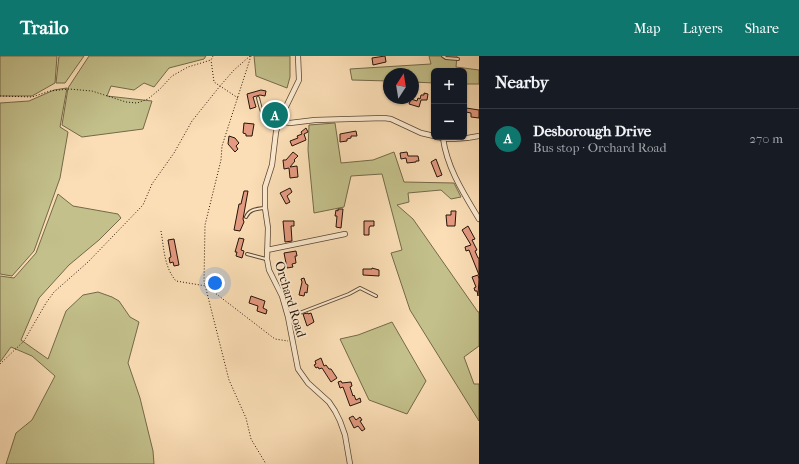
<!DOCTYPE html>
<html lang="en">
<head>
<meta charset="utf-8">
<style>
  :root { --surface:#171b24; --page:#242831; --text:#f1f3f6; --muted:#9ea1a6; --line:#363941; --accent:#0f766e }
  body { margin:0; font-family:"IM FELL French Canon",serif; background:var(--page); color:var(--text) }
  .controls { position:absolute; right:12px; top:12px; display:grid; overflow:hidden; border-radius:6px; box-shadow:0 1px 3px #0004 }
  .controls button { width:36px; height:36px; display:grid; place-items:center; padding:0; border:0; border-bottom:1px solid var(--line); background:var(--surface); color:var(--text); font:20px sans-serif }
  .compass { position:absolute; left:383px; top:12px; width:36px; height:36px; border-radius:50%; background:var(--surface); box-shadow:0 1px 3px #0004; rotate:12deg }
  .you { position:absolute; left:215px; top:227px; width:14px; height:14px; margin:-10px; border:3px solid #fff; border-radius:50%; background:#1a73e8; box-shadow:0 0 0 6px #1a73e833 }
  .badge { display:grid; place-items:center; width:26px; height:26px; border-radius:50%; background:var(--accent); color:#fff; font-size:13px; font-weight:700 }
  .pin { position:absolute; translate:-50% -50%; border:2px solid #fff; box-shadow:0 1px 4px #0006 }
  .list { margin:0; padding:0; list-style:none }
  h2 { display:flex; justify-content:space-between; align-items:center; height:52px; margin:0; padding:0 16px; font-size:17px }
  h2 small { font-size:13px; font-weight:400; color:var(--muted) }
  .list li { display:grid; grid-template-columns:26px 1fr auto; gap:12px; align-items:center; box-sizing:border-box; height:60px; padding:0 16px; border-top:1px solid var(--line) }
  .list b { display:block; font-size:15px; white-space:nowrap }
  .list p { margin:0; font-size:13px; white-space:nowrap; color:var(--muted) }
  .list em { font-size:13px; font-style:normal; color:var(--muted) }
  .map { position:relative; flex:none; width:479px; height:408px; overflow:hidden }
  header { display:flex; align-items:center; gap:24px; box-sizing:border-box; height:56px; padding:0 20px; background:var(--accent); color:#fff }
  header strong { font-size:19px }
  nav { display:flex; gap:22px; margin-inline-start:auto; font-size:14px }
  main { display:flex }
  aside { flex:1; background:var(--surface) }
  .map>svg:first-child { display:block }
  .green { fill:#c3c08b; stroke:#746948 }
  .building { fill:#e49a81; stroke:#251206 }
  .lines { fill:none; stroke-linecap:round; stroke-linejoin:round }
  .service-casing { stroke:#5a4532; stroke-width:4 }
  .minor-casing { stroke:#5a4532; stroke-width:6 }
  .path { stroke:#251206; stroke-width:1; stroke-dasharray:1 2; stroke-linecap:butt }
  .service { stroke:#fcead0; stroke-width:2 }
  .minor { stroke:#fcead0; stroke-width:4.5 }
  .labels { text-anchor:middle; stroke-width:3.5; stroke-linejoin:round; paint-order:stroke }
  .street-label { font-size:13px; fill:#251206; stroke:#fcead0 }
</style>
</head>
<body>
<header>
<strong>Trailo</strong>
<nav><a>Map</a><a>Layers</a><a>Share</a></nav>
</header>
<main>
<div class="map">
<svg width="479" height="408" viewBox="0 0 479 408">
  <rect width="100%" height="100%" fill="#fbdeb6"/>
  <filter id="stains"><feTurbulence type="fractalNoise" baseFrequency=".005" numOctaves="4"/><feColorMatrix values="0 0 0 0 .2 0 0 0 0 .09 0 0 0 0 .02 0 0 0 .5 -.17"/></filter>
  <radialGradient id="worn" r=".72"><stop offset=".6" stop-color="#630" stop-opacity="0"/><stop offset="1" stop-color="#630" stop-opacity=".3"/></radialGradient>
  <!-- green -->
  <path class="green" d="M0,0H57L55,27L32,40H0Z
    M59,0H84L65,27H56Z
    M89,0H206L204,3L169,12L154,31L144,27L134,34L111,30L107,40L152,45L143,73L82,81L62,69L68,32Z
    M254,0H290V21L287,32L256,20Z
    M429,0H457L456,11L479,14V28H464V15H434V27L413,26V18H389V25L352,24L350,13L431,8Z
    M67,32L60,71L68,76L60,122L34,195L12,220L0,218V47L29,45L54,34Z
    M335,67L341,107L373,104L394,96L404,126L454,127L461,141L451,143L441,134L408,137L409,146L397,149L413,163L478,256H479V290L464,301L474,328H479V365L410,254L391,197L402,194L382,118L351,120L344,151L314,157L308,94L309,69Z
    M58,138L73,150L118,158L121,162L99,184L69,209L39,242L21,284L48,303L66,255L83,239L98,236L112,241L119,245L130,261L139,266L128,307L140,342L153,395L154,408H6L16,377L32,364L55,320L32,300L11,291L0,306V220L14,222L36,197Z
    M392,266L426,325L407,358L369,344L340,283L358,279Z"/>
  <!-- building -->
  <path class="building" d="M385,0L386,6L373,9L372,2Z
    M261,34L266,35L265,40L260,39L253,41L256,51L250,53L247,38Z
    M424,37L428,38L427,44H421L419,51L409,48L411,43L417,45L418,42L420,43L421,39H424Z
    M466,52L479,54V62L471,61V57L466,56Z
    M244,67L254,68L252,80H246V78L243,77Z
    M306,72L308,76L304,78L306,84L292,90L290,85L298,82L297,80L302,78L301,76Z
    M356,75L357,80H351V82L347,83V85L340,86V78Z
    M229,80L235,82L239,87L236,90L238,93L235,96L228,88Z
    M293,96L298,100L294,104L295,105L290,111L297,110L298,121L290,122L289,112L284,113L283,104H286Z
    M407,96L408,100H418L419,105H416V106L407,107L406,102L401,103L400,97Z
    M436,103L442,119L437,121L431,106Z
    M290,132L292,136L287,140L290,146L286,148L280,137Z
    M244,135H248L243,163L244,166L240,175L234,174L239,148H241Z
    M338,153H343L341,172L336,171L337,160H335L336,154L338,155Z
    M451,155H456L455,170H447L446,159H451Z
    M283,165H294V170H291L292,185L285,186Z
    M364,165H374V170H370L369,172V179H364Z
    M468,170L475,183L472,184L477,194L475,195L478,202H479V219L469,194L466,195L465,191L471,189L462,174Z
    M239,182L244,183L241,194L244,195L242,202L236,200L237,196H235Z
    M174,183L179,209L174,210L173,206L170,207L169,202L171,201L168,184Z
    M296,195L297,200H295L296,207L292,208L293,211L287,212L284,197Z
    M372,212L379,214V220L363,219V213H372Z
    M478,219L479,223L478,240L477,235H475L474,232L476,231L472,221Z
    M304,222L306,228L308,229L307,237L305,236L304,240L299,239L302,226L301,223Z
    M251,240L265,245L263,252L267,254L266,258L257,255L258,250L249,247Z
    M308,257V258L311,257L314,266L307,270L303,258Z
    M321,302L324,310L326,309L329,313H331L337,322L331,326L322,312L319,313L318,311L316,312L314,309L316,308L315,305Z
    M341,325L342,327L351,326L352,330L350,331L353,340L354,339L356,344L360,342L361,346L350,350L343,331L340,332L338,326Z
    M353,360L356,364L360,361L362,364L360,365L365,373L362,375L358,370L354,372L349,362Z"/>
  <g class="lines">
    <defs>
      <path id="service" d="M443,0L446,2L458,3
        M258,42C262,57 262,64 278,70
        M246,161C249,153 257,153 264,152
        M247,198L266,203
        M289,261L349,238L360,232L376,240"/>
      <path id="minor" d="M298,0L299,24L279,65L276,76L272,109L265,131V152L268,172L267,203L269,214L282,240L288,261L298,313L308,327L329,346L335,355L340,365L345,379L350,408
        M279,65L290,67L315,64L384,62L391,63L421,77L434,80
        M437,81C451,84 466,83 479,80
        M443,82C447,112 464,138 479,163
        M267,194L345,178"/>
    </defs>
    <!-- service casing -->
    <use href="#service" class="service-casing"/>
    <!-- minor casing -->
    <use href="#minor" class="minor-casing"/>
    <!-- path -->
    <path class="path" d="M251,0L222,90L221,104L205,169L204,225L229,324L246,362L251,383L266,408
      M0,40L32,41L50,35L69,33L92,35L126,46L137,47L148,43L160,33L172,20L188,11L211,4L213,0
      M238,42L220,30L234,14L250,0
      M161,175C164,192 164,211 176,225L206,230L271,280L275,283L288,285
      M0,308L24,285L46,247L54,236L88,206L143,149L152,128L174,97L192,65L220,30L214,26L211,4"/>
    <!-- service -->
    <use href="#service" class="service"/>
    <!-- minor -->
    <use href="#minor" class="minor"/>
  </g>
  <g class="labels">
    <!-- street labels -->
    <g class="street-label">
      <text transform="translate(291 243) rotate(73)" y="5">Orchard Road</text>
    </g>
  </g>
  <rect width="100%" height="100%" filter="url(#stains)"/>
  <rect width="100%" height="100%" fill="url(#worn)"/>
</svg>
<div class="controls">
<button>+</button>
<button>−</button>
</div>
<svg class="compass" viewBox="-18 -18 36 36"><path d="M0-13l5 13h-10z" fill="#e53935"/><path d="M0 13l5-13h-10z" fill="#9ea1a6"/></svg>
<div class="you"></div>
<div class="pin badge" style="left:275px;top:59px">A</div>
</div>
<aside>
<h2>Nearby<small></small></h2>
<ul class="list">
<li><span class="badge">A</span><div><b>Desborough Drive</b><p>Bus stop · Orchard Road</p></div><em>270 m</em></li>
</ul>
</aside>
</main>
</body>
</html>
